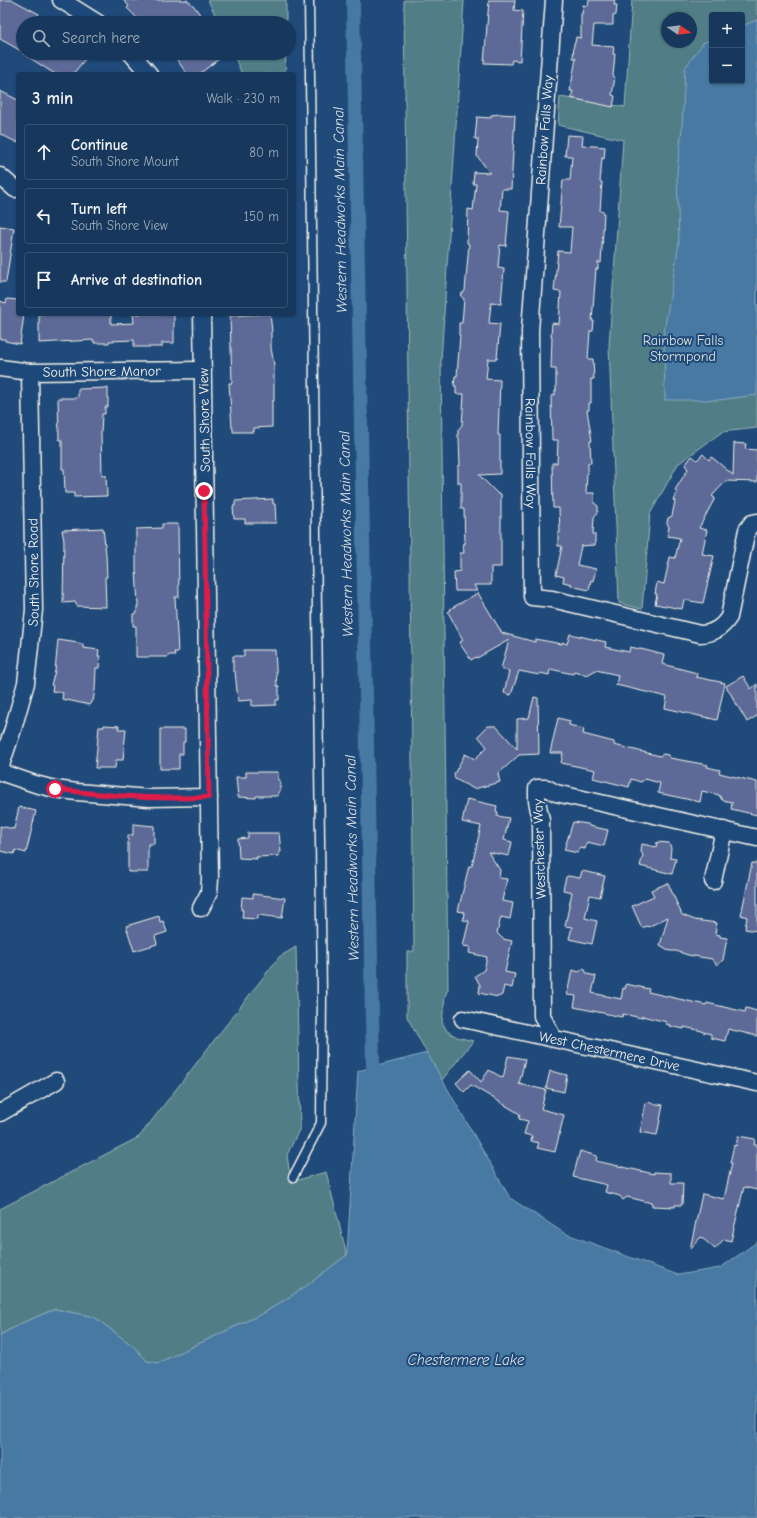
<!DOCTYPE html>
<html lang="en">
<head>
<meta charset="utf-8">
<style>
  :root { --surface:#17385c; --page:#203f62; --text:#f1f3f6; --muted:#9eacbb; --line:#365272 }
  body { margin:0; font-family:"Comic Neue",sans-serif; background:var(--page); color:var(--text) }
  .controls { position:absolute; right:12px; top:12px; display:grid; overflow:hidden; border-radius:4px; box-shadow:0 1px 3px #0004 }
  .controls button { width:36px; height:36px; display:grid; place-items:center; padding:0; border:0; border-bottom:1px solid var(--line); background:var(--surface); color:var(--text); font:20px sans-serif }
  .compass { position:absolute; left:661px; top:12px; width:36px; height:36px; border-radius:50%; background:var(--surface); box-shadow:0 1px 3px #0004; rotate:103deg }
  .stop { position:absolute; width:12px; height:12px; margin:-9px; border:3px solid #e11d48; border-radius:50%; background:#fff }
  .stop.end { background:#e11d48; border-color:#fff; box-shadow:0 1px 4px #0008 }
  .list { margin:0; padding:0; list-style:none }
  h2 { display:flex; justify-content:space-between; align-items:center; height:52px; margin:0; padding:0 16px; font-size:17px }
  h2 small { font-size:13px; font-weight:400; color:var(--muted) }
  .list li { display:grid; grid-template-columns:26px 1fr auto; gap:12px; align-items:center; box-sizing:border-box; height:56px; margin:0 8px 8px; padding:0 8px; border:1px solid var(--line); border-radius:4px }
  .list b { display:block; font-size:15px; white-space:nowrap }
  .list p { margin:0; font-size:13px; white-space:nowrap; color:var(--muted) }
  .list em { font-size:13px; font-style:normal; color:var(--muted) }
  .icon { flex:none; width:22px; height:22px; fill:none; stroke:currentColor; stroke-width:2; stroke-linecap:round; stroke-linejoin:round }
  .map { position:relative; flex:none; width:757px; height:1518px; overflow:hidden }
  .search { position:absolute; background:var(--surface); box-shadow:0 1px 3px #0004; left:16px; top:16px; width:280px; height:44px; display:flex; align-items:center; gap:10px; box-sizing:border-box; padding:0 14px; border-radius:22px; color:var(--muted); font-size:15px }
  .panel { position:absolute; background:var(--surface); box-shadow:0 1px 3px #0004; left:16px; top:72px; width:280px; height:244px; border-radius:4px }
  .map>svg:first-child { display:block }
  .green { fill:#517d86; stroke:#a2b7b7; fill-rule:evenodd }
  .water { fill:#4679a3; stroke:#8ca9bf }
  .lines { fill:none; stroke-linecap:round; stroke-linejoin:round }
  .canal { stroke:#4679a3; stroke-width:14 }
  .building { fill:#5d6b97; stroke:#f4f1e8 }
  .lane-casing { stroke:#f4f1e8; stroke-width:11 }
  .street-casing { stroke:#f4f1e8; stroke-width:19 }
  .lane { stroke:#1f4a7a; stroke-width:8 }
  .street { stroke:#1f4a7a; stroke-width:16 }
  .route { stroke:#e11d48; stroke-width:5 }
  .labels { text-anchor:middle; stroke-width:4; stroke-linejoin:round; paint-order:stroke }
  .street-label { font-size:14px; fill:#f4f1e8; stroke:#1f4a7a }
  .park-label { font-size:14px; fill:#dce0d9; stroke:#1f4a7a }
  .water-label { font-size:15px; font-style:italic; fill:#dadfde; stroke:#1f4a7a }
</style>
</head>
<body>
<div class="map">
<svg width="757" height="1518" viewBox="0 0 757 1518">
  <rect width="100%" height="100%" fill="#1f4a7a"/>
  <filter id="ink" filterUnits="userSpaceOnUse"><feTurbulence type="fractalNoise" baseFrequency=".025" numOctaves="2"/><feDisplacementMap in="SourceGraphic" scale="8" xChannelSelector="R" yChannelSelector="G"/><feConvolveMatrix kernelMatrix="1 2 1 2 8 2 1 2 1" color-interpolation-filters="sRGB"/></filter>
  <g filter="url(#ink)">
    <!-- green -->
    <path class="green" d="M208,0H286V23H219Z
      M404,0H464L441,361L448,989L445,996L442,1022L447,1031L457,1037L473,1041L442,1080L407,1017V952L414,951Z
      M632,0H757V428L722,432L678,464L650,514L642,609L619,603L609,346L623,140L558,125L560,97L625,107ZM712,15H742V81H712ZM667,18H691V42H667Z
      M233,53H286L285,74H242Z
      M296,947L300,1128L287,1155L291,1182L326,1172L347,1255L305,1287L264,1313L158,1363L147,1361L133,1346L94,1317L55,1309L22,1323L0,1335V1209L139,1137L279,957Z"/>
    <!-- water -->
    <path class="water" d="M757,20V395L719,400H665L664,332L679,243L677,172L682,128L685,68L703,43L712,39V81H742V26Z
      M427,1053L510,1198L564,1233L678,1275L720,1268L757,1242V1518H0V1335L22,1323L55,1309L94,1317L133,1346L147,1361L158,1363L264,1313L305,1287L347,1255L358,1071Z"/>
    <g class="lines">
      <!-- canal -->
      <path class="canal" d="M353,0L373,1068"/>
    </g>
    <!-- building -->
    <path class="building" d="M0,0H13L39,14L34,23H23V52L0,39Z
      M123,0H187L194,6L206,23H147L141,17L138,19L127,8L129,6Z
      M489,0H515L514,10L523,11L520,61L512,60L511,64L484,63Z
      M589,0H615L614,5H617L616,15L613,16V25H594L592,45L614,47L613,54H615L613,76L615,77L612,95L615,96L613,107L571,98L573,91H570L576,58H573L574,43H575L576,37L581,38V14H582L583,5L588,6Z
      M22,53H90L73,74H55Z
      M177,53H227L199,74H187L177,60L180,58Z
      M0,91L18,100V143L0,134Z
      M500,114L515,115L511,189H502L500,210L509,211L506,246L500,245L498,268L504,269L501,304L491,303L489,323L500,324L497,359H488L486,379L500,380L498,435H500V474L479,475L498,494H501V567H491V585H474L477,591H455L454,572L460,571V553H464L463,544H465L464,509H461V483H458V466H460L459,438L458,437V430L462,425L464,394H456V386H454L455,376H457L460,335H459V323H462L464,299L460,295L465,291L469,244L467,243L468,209L473,210L476,184H473L474,172L490,173L477,156L478,139H475L477,117L491,118V115Z
      M567,135L583,136L582,145L605,147L604,159L602,158L600,182H602L600,211L604,212L603,232L601,263L598,262V269H596L592,321H594L593,331H590L588,359H593L594,379H591V403H589V410H587L592,441H590L591,463H588V471H587L586,493H594V503L598,506V512L594,517L593,534H595V545L581,546L577,565L596,569L593,581L591,580L589,590L571,586L572,584L563,582L564,577L556,575L562,546H558V533H560L559,508H553L552,463H557L558,440H552L551,396L555,395V391H556V369H551L552,336H551L552,323L559,324L561,292L554,291L558,251L570,252L572,227H559L563,180H570L572,156H565Z
      M0,226L14,228L6,282H0Z
      M7,299L18,300V314H24L20,344L5,341V339H0V301L6,303Z
      M39,314H111V324L134,323L133,314H174V343H162V347H134V340L109,341V343H94V340L39,343Z
      M270,314L272,331L271,332V348L274,365V401H272V427L254,428V432H233V428H232L229,383H232L230,316Z
      M108,388V407H105V414H102L101,434L102,475H106L107,496L74,497V493H65L64,469H62V440H59L58,398H77L78,397V389Z
      M734,443L746,444L745,449L757,450V482L726,481L712,496L715,498L699,528L707,530L702,554L714,556L703,603L684,600L682,609L655,604L657,594H655L657,582L664,584L670,557L675,558L680,538L667,536L669,527L667,523L668,518L672,516L675,501L673,500L677,493L675,490L688,469L685,465L692,456L697,460L703,454L709,460L711,457L714,459L733,475Z
      M273,499V504H275L276,523H245V519H234L233,506H235V501Z
      M162,524H178L179,597H175L178,652H174L175,655H168V657H136V626H133V614L137,613V606H138L136,569V529L162,528Z
      M103,528L106,554L107,577H105L106,607L77,606L75,602L63,603L64,541L62,530Z
      M478,593L502,633L535,642V639L562,644V642L567,644L570,634L606,642L605,647L629,652L630,647L645,650L664,655L662,664L697,673L696,677L725,683L717,720L665,708L667,697L616,685L618,675L596,670L587,675L574,671L573,674L550,669L549,675L540,673L539,675L519,671L511,695L504,693L509,671L501,669L509,640L477,658L476,657L471,660L460,644L461,643L460,642L463,640L448,612L451,610L450,609Z
      M58,640L79,643V644H83V648L99,650L98,656H100L99,668H96L95,690L93,701H91L90,705L62,699L63,693L52,691L53,686L51,685L55,671Z
      M244,650H275L277,686H279V700H276V705L252,706V700L238,701L235,671H233V656H244Z
      M743,676L751,689L757,684V716L747,722L726,686Z
      M534,697L538,698L539,754L519,755L498,774L500,782L474,789L455,779L454,774L465,754L475,759L487,747L478,736L488,726H496L517,749V719L529,718Z
      M558,718L570,721L569,725L584,729L583,734L614,742V745L660,756L663,754L668,755L670,758L708,765L707,767L720,770L719,773L757,782V815L731,809L732,802L722,800L719,795L702,791L700,802L658,793L660,783L645,779L641,782L631,779L629,787L593,778L595,770L561,763L563,753H550Z
      M104,725L119,726L118,729H126L123,760H116L115,768H95L99,727H104Z
      M160,729H185V742H183V754H179V769H160Z
      M246,772H278V780H280V791L278,792V796H256V798L238,797L236,777H246Z
      M467,799L497,806L496,811L498,812L497,816L509,818L504,840L512,842L509,856L488,852L500,870L499,878L507,879L502,901L513,903L510,919L501,917L497,933L503,939L512,941L505,972L515,974L512,988L504,986L502,995L498,997L479,993L480,985L475,976L484,970L487,957L469,953L470,947L463,946L469,921L463,920L464,912L458,911L469,866H472L481,826L462,822Z
      M19,807L36,811L26,853L15,850L14,854L0,851V826L14,829Z
      M573,822L588,824L589,826L608,830L604,846L587,842L585,849L580,848L578,853L564,850Z
      M133,824L154,826V844H148V872H128V835H133Z
      M248,833H279L281,852H279V856L256,857L257,859L239,858L238,839L248,838Z
      M657,842L669,843L671,848L670,858L676,859L672,874L640,866L643,855L641,852L642,844L656,847Z
      M752,863H757V931L745,929L747,917L741,915Z
      M582,871L605,876L600,897L590,895L585,918L597,921L592,944L569,939L572,927L565,926L572,892L563,890L566,877L568,876L580,878Z
      M668,883L682,915L695,920L717,923L715,934L720,935V937L727,938L723,960L717,965L712,959L688,955L676,951H670L660,945L668,917L648,927L647,926L642,928L632,906L654,896L651,890Z
      M253,894L285,898L282,918L258,915L257,919L242,918L243,910H241L242,897L253,898Z
      M159,916L160,922L163,921L167,932L155,936L157,944L134,951L126,926Z
      M584,968L587,974L596,976L592,993L621,999L623,988L625,989L626,984L649,989L648,992L679,999L706,1005L707,1003L745,1012L746,1008L757,1011V1036L728,1029L725,1041L711,1038V1034L703,1032L702,1031L684,1027V1029L669,1026L670,1025L666,1024L667,1022L642,1016V1018L623,1014L622,1017L574,1007L576,996L567,995L572,970L579,972Z
      M508,1056L525,1059L519,1084L546,1090L541,1109L564,1115L555,1152L537,1148L539,1143L531,1141L532,1136L524,1134L528,1121L519,1119L520,1114L471,1085L464,1092L456,1083L470,1070L481,1082L489,1070L503,1078Z
      M550,1071L567,1075L564,1092L546,1088Z
      M646,1102L663,1105L657,1135L640,1132Z
      M738,1136L755,1139L754,1145H757V1190L744,1187L731,1241L724,1239L715,1249L701,1237L690,1249L702,1194L724,1199L732,1163H730L734,1145L736,1146Z
      M580,1151L597,1156L596,1161L654,1174V1172L671,1173V1183H683L682,1205H675V1207L652,1206V1203L627,1197L623,1200L620,1196L605,1192L607,1185L573,1177Z"/>
    <g class="lines">
      <defs>
        <path id="lane" d="M293,1177L321,1123L322,993L309,0"/>
        <g id="street">
          <path d="M61,0L98,23"/>
          <path id="s1" d="M554,0L530,331L532,597L552,599L700,634C713,634 722,628 729,617L747,530L752,523L757,522"/>
          <path d="M131,53L149,74"/>
          <path d="M0,176L15,189"/>
          <path id="s2" d="M0,368L30,372L203,370"/>
          <path id="s3" d="M0,768L13,729L26,683L34,610L30,372"/>
          <path d="M0,772L35,784L55,789L77,792L149,798L209,797"/>
          <path d="M713,881L724,830"/>
          <path d="M201,908L209,893L210,879L202,314"/>
          <path id="s4" d="M463,1019L757,1083"/>
          <path d="M553,1038L542,1016L541,820L537,801V788H547L556,793L757,838"/>
          <path d="M0,1113L56,1081"/>
        </g>
      </defs>
      <!-- lane casing -->
      <use href="#lane" class="lane-casing"/>
      <!-- street casing -->
      <use href="#street" class="street-casing"/>
      <!-- lane -->
      <use href="#lane" class="lane"/>
      <!-- street -->
      <use href="#street" class="street"/>
    </g>
  </g>
  <g class="lines" filter="url(#ink)">
    <!-- route -->
    <path class="route" d="M55,789C106,796 157,800 209,797L204,491"/>
  </g>
  <g class="labels">
    <!-- street labels -->
    <g class="street-label">
      <text transform="translate(544 130) rotate(-86)" y="5">Rainbow Falls Way</text>
      <text dy="5" stroke="none"><textPath href="#s2" startOffset="102">South Shore Manor</textPath></text>
      <text transform="translate(204 420) rotate(-91)" y="5">South Shore View</text>
      <text dy="5" stroke="none"><textPath href="#s1" startOffset="454">Rainbow Falls Way</textPath></text>
      <text dy="5" stroke="none"><textPath href="#s3" startOffset="200">South Shore Road</textPath></text>
      <text transform="translate(539 849) rotate(-92)" y="5">Westchester Way</text>
      <text dy="5" stroke="none"><textPath href="#s4" startOffset="150">West Chestermere Drive</textPath></text>
    </g>
    <!-- park labels -->
    <g class="park-label">
      <text x="683" y="345">Rainbow Falls<tspan x="683" dy="16">Stormpond</tspan></text>
    </g>
    <!-- water labels -->
    <g class="water-label">
      <text transform="translate(340 210) rotate(-91)" y="5">Western Headworks Main Canal</text>
      <text transform="translate(346 534) rotate(-91)" y="5">Western Headworks Main Canal</text>
      <text transform="translate(352 858) rotate(-91)" y="5">Western Headworks Main Canal</text>
      <text x="466" y="1365">Chestermere Lake</text>
    </g>
  </g>
</svg>
<div class="controls">
<button>+</button>
<button>−</button>
</div>
<svg class="compass" viewBox="-18 -18 36 36"><path d="M0-13l5 13h-10z" fill="#e53935"/><path d="M0 13l5-13h-10z" fill="#9eacbb"/></svg>
<div class="stop" style="left:55px;top:789px"></div>
<div class="stop end" style="left:204px;top:491px"></div>
<div class="search"><svg class="icon" aria-label="search" viewBox="0 0 24 24"><circle cx="10" cy="10" r="6"/><path d="M15 15l6 6"/></svg>Search here</div>
<section class="panel">
<h2>3 min<small>Walk · 230 m</small></h2>
<ul class="list">
<li><svg class="icon" aria-label="ahead" viewBox="0 0 24 24"><path d="M12 20V5M6 11l6-6 6 6"/></svg><div><b>Continue</b><p>South Shore Mount</p></div><em>80 m</em></li>
<li><svg class="icon" aria-label="left" viewBox="0 0 24 24"><path d="M17 20v-9H6M10 6l-5 5 5 5"/></svg><div><b>Turn left</b><p>South Shore View</p></div><em>150 m</em></li>
<li><svg class="icon" aria-label="arrive" viewBox="0 0 24 24"><path d="M6 21V4h12l-3 4 3 4H6"/></svg><div><b>Arrive at destination</b></div></li>
</ul>
</section>
</div>
</body>
</html>
